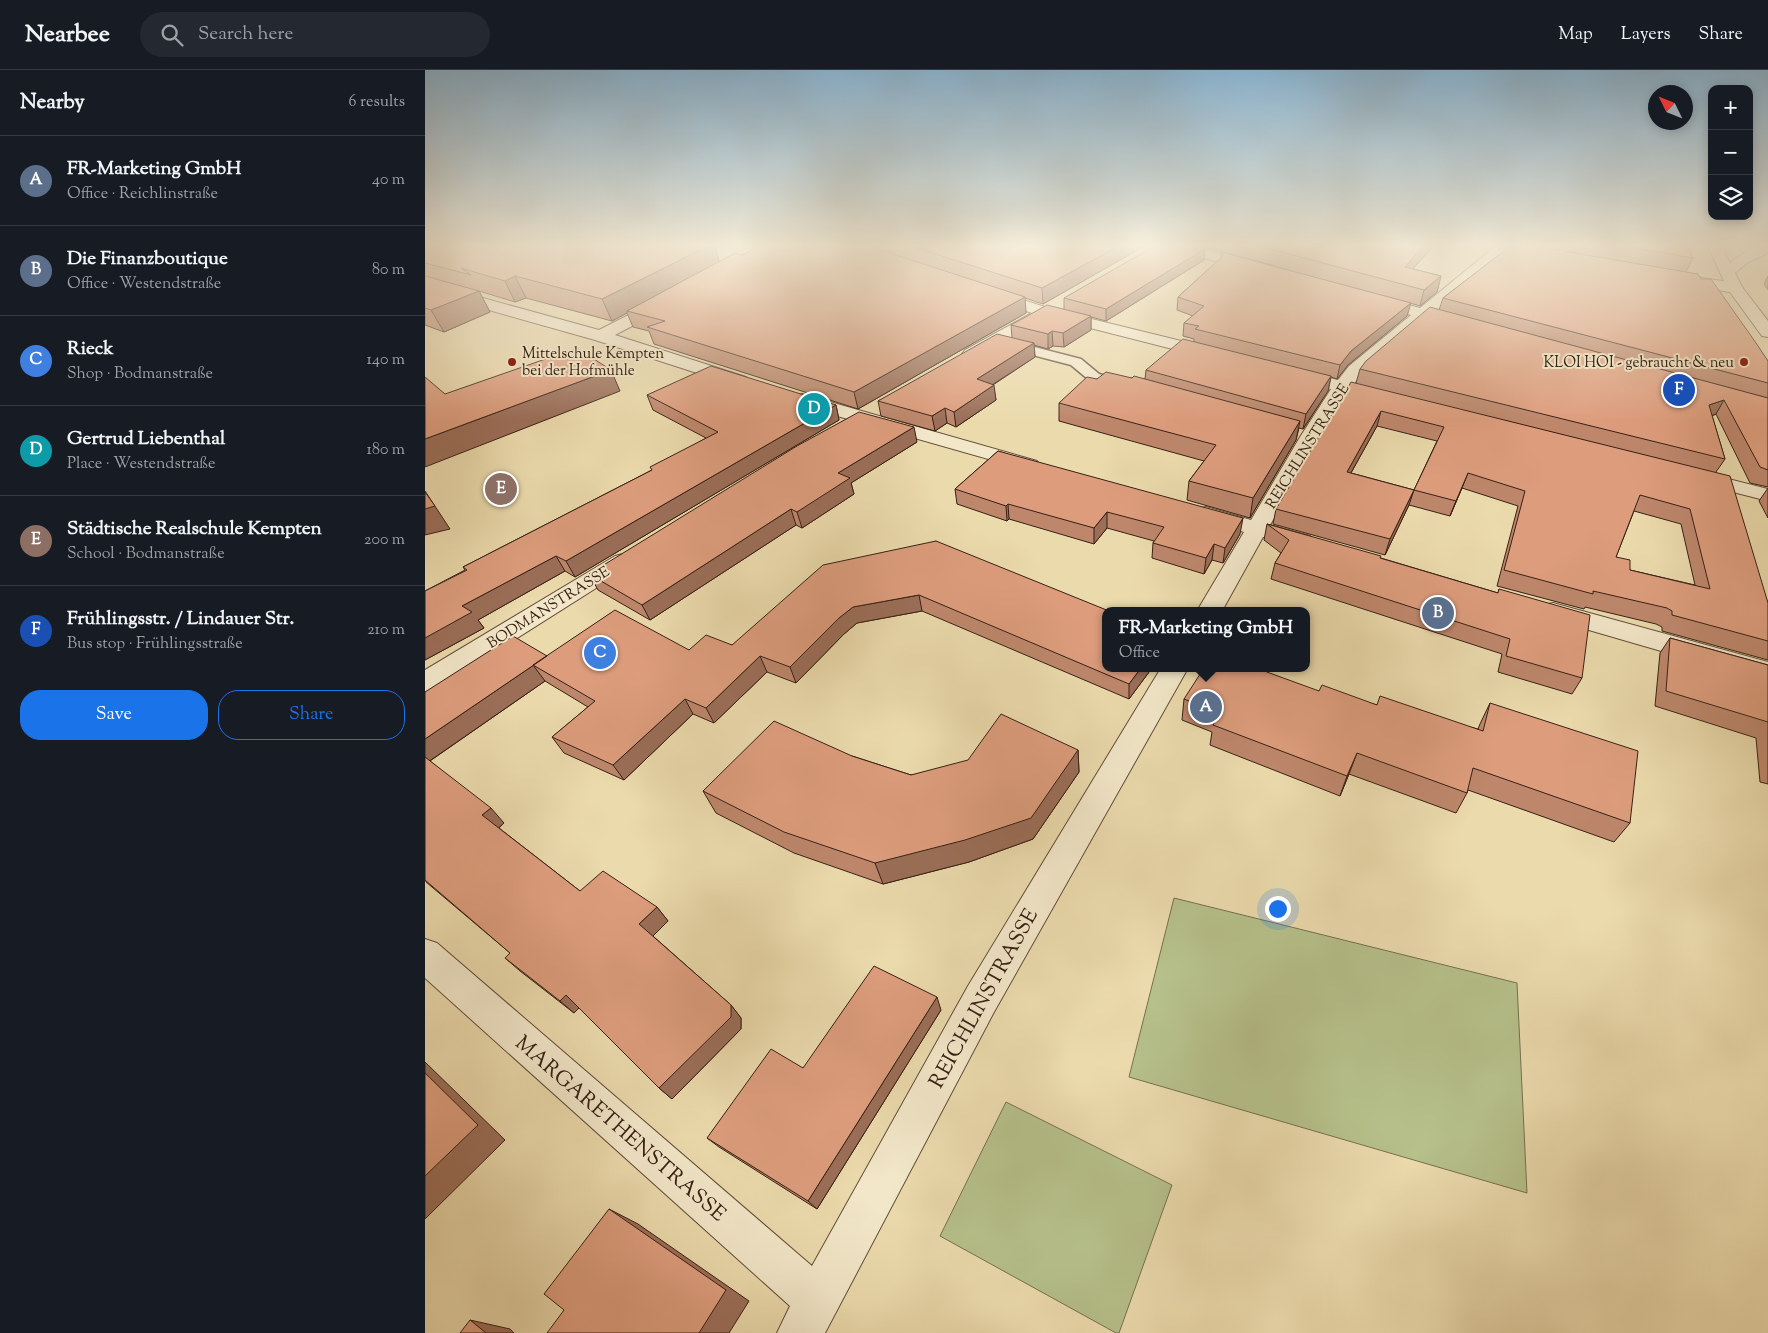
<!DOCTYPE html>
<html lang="en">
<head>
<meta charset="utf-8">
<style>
  :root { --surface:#171b24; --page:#242831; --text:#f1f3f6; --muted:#9ea1a6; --line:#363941; --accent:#1a73e8 }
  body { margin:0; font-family:"Sorts Mill Goudy",serif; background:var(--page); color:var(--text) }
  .controls { position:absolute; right:15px; top:15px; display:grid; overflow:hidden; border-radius:10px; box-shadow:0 2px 12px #0003 }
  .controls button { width:45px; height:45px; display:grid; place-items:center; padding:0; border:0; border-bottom:1px solid var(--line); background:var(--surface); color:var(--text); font:25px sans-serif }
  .compass { position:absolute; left:1223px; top:15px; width:45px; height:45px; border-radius:50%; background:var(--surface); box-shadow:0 2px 12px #0003; rotate:313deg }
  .you { position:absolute; left:852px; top:838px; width:18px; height:18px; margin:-12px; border:4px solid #fff; border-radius:50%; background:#1a73e8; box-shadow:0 0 0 8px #1a73e833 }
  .badge { display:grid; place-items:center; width:32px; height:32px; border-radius:50%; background:var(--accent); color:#fff; font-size:16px; font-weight:700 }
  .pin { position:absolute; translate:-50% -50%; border:2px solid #fff; box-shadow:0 1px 5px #0006 }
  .popup { position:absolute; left:677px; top:537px; width:208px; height:65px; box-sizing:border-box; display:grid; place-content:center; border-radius:10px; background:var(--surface); filter:drop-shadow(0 1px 4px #0005); font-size:16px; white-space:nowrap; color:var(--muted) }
  .popup b { font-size:19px; color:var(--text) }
  .popup::after { content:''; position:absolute; left:50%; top:100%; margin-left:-10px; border:10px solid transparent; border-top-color:var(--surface) }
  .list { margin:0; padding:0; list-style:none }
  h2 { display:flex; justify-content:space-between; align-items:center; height:65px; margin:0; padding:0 20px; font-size:21px }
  h2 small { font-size:16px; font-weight:400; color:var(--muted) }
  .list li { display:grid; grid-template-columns:32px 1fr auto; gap:15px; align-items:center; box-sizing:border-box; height:90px; padding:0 20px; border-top:1px solid var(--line) }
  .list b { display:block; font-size:19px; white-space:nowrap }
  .list p { margin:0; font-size:16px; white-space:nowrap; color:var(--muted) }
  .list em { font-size:16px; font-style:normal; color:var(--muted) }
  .actions { display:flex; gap:10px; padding:15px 20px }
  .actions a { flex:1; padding:11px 0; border:1px solid var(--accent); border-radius:20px; text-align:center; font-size:18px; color:var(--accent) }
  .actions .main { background:var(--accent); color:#fff }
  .icon { flex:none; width:28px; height:28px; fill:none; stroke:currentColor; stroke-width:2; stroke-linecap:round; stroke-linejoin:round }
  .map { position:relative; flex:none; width:1343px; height:1263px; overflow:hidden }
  header { display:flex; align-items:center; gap:30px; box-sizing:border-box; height:70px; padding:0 25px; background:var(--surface); border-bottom:1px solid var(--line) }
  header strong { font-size:24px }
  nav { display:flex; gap:28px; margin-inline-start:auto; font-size:18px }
  .search { width:350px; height:45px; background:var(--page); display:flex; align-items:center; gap:12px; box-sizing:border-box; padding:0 18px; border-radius:28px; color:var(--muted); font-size:19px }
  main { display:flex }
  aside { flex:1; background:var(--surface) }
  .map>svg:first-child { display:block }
  .green { fill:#b6c08a; stroke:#76704f }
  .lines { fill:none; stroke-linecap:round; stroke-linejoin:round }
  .service-casing { stroke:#644e3a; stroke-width:3 }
  .minor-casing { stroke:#644e3a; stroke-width:2 }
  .tertiary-casing { stroke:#644e3a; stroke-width:2 }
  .service { fill:#f2e7c9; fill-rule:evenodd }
  .minor { fill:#f2e7c9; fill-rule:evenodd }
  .tertiary { fill:#f2e7c9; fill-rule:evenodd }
  .wall { fill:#be876c; stroke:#372014; fill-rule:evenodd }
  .shaded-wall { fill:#9b6e58; stroke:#372014 }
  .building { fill:#dd9d7d; stroke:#372014; fill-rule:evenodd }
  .poi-dot { fill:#8f2418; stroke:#f2e7c9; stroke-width:2 }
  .labels { text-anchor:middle; stroke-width:4; stroke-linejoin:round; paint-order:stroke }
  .far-poi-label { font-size:15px; fill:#372014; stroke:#f2e7c9; text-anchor:start }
  .far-street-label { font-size:15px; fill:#372014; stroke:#f2e7c9 }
  .near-street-label { font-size:21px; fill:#372014; stroke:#f2e7c9 }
</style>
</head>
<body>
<header>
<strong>Nearbee</strong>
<div class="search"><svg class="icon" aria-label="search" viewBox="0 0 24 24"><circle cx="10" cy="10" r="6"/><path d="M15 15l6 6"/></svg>Search here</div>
<nav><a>Map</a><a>Layers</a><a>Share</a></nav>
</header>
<main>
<aside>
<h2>Nearby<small>6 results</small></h2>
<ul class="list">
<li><span class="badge" style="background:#5c6f8a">A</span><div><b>FR-Marketing GmbH</b><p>Office · Reichlinstraße</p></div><em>40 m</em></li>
<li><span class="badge" style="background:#5c6f8a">B</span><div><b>Die Finanzboutique</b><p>Office · Westendstraße</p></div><em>80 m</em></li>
<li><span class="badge" style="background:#3f7fe0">C</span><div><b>Rieck</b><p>Shop · Bodmanstraße</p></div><em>140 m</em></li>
<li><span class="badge" style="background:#0f9aa8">D</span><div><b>Gertrud Liebenthal</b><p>Place · Westendstraße</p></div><em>180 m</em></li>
<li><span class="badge" style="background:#8d6e63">E</span><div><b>Städtische Realschule Kempten</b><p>School · Bodmanstraße</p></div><em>200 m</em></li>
<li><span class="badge" style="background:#1a4fb4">F</span><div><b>Frühlingsstr. / Lindauer Str.</b><p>Bus stop · Frühlingsstraße</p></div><em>210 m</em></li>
</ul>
<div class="actions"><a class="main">Save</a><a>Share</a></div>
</aside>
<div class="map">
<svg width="1343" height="1263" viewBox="0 0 1343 1263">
  <rect width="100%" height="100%" fill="#ebdaac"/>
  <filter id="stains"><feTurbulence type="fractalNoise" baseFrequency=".004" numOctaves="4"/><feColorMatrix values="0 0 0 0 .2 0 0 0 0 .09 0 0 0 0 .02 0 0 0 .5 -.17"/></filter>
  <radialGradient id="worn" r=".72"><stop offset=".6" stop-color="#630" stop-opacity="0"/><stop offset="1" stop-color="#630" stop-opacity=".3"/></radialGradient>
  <!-- green -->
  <path class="green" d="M749,828L1092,913L1102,1123L704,1007Z
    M581,1032L747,1115L694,1263H691L515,1166Z"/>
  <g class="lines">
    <defs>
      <path id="service" d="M582,270L656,289L674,304L707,313L709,316L707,319L702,320L664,310L646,295L577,277L575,274Z"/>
      <path id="minor" d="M737,174H761L835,195L837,198L835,201L830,202L739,177Z
        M1072,175H1082L1084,178L1010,242L1039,250L1041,253L1039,256L1033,258L1001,249L936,304L929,314L966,323L968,327L966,331L959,333L922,323L845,455L885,466L888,471L885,476L877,478L838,467L797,541H772L819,462L773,449L770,444L773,439L781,437L826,450L875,367L906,319L864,309L861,305L864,301L870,300L913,310L924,296L986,245L941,233L939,230L941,227L947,225L995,238Z
        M1252,204L1310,213L1315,215L1318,218L1315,221L1310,223L1247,212L1244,209L1247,206Z
        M0,212L174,260L233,230H245L247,233L245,236L190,265L321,307L324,311L321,315L315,316L309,315L170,270L0,222Z
        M565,219L626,239L793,280L796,284L793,288L787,289L622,247L552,288L546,289L540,288L537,284L540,280L607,243L559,227L557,224L559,221Z
        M377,324L612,391L615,395L612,399L605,401L598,399L370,334L368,330L370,326Z
        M1272,401L1343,419V431L1265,411L1262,407L1265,403Z
        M198,484L206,486L210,491L206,496L10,620L0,623V600L190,486Z
        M1128,533L1343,592V612L1119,547L1116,541L1119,535Z
        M736,598H763L569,942L400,1263H352L365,1236L0,908V869L12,873L387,1196L543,916Z"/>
      <path id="tertiary" d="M1282,174H1296L1305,193C1315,185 1331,174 1343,174V183L1322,193L1310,203L1317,217L1343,251V267L1337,266L1302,218Z"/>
    </defs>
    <!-- service casing -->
    <use href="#service" class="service-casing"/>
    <!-- minor casing -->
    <use href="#minor" class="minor-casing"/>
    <!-- tertiary casing -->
    <use href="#tertiary" class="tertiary-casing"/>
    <!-- service -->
    <use href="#service" class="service"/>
    <!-- minor -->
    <use href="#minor" class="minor"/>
    <!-- tertiary -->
    <use href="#tertiary" class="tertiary"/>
  </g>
  <!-- wall -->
  <path class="wall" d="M0,174H289L294,192L317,185L340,174H723L618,234L600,228L601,243L433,339L229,274L224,261L208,257L202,243L187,251L101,228L90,232L54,221L65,242L19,262L0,255Z
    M769,174H1010L988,199L1016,206L1012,222L995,236L985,233L982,246L923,295L912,309L906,307L903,321L878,359L874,358L871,370L825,448L762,430L764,411L779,391L634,351V333L672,309L707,308L720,309L721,300L769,272V269L758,266L759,253L768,246L752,240L753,227L796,188V182L850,196Z
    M1088,174H1261L1268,188L1261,202L1276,209L1343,291V417L1325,413L1291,344L1287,346L1300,389L1291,402L1343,533V590L1237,561V557L1231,554L1160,537L1159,539L1072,516L1093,436L1037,418L1025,446L984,435L960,485L848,454L851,439L931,313L935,299L1014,240L1018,228ZM952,356L1012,371L989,420L926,403ZM1209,441L1256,454L1270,515L1205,500L1191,487Z
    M779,190L681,251L666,247V260L639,277L628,276L623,279L609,275L610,287L568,315L571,330L531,357L522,353L510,361L456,346L453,331L587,268L586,255L639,239V228Z
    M1343,206V220L1339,214Z
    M222,325L411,335L414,350L150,507L140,501L53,550L59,558L0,590V521L40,500L38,497L227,400L281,368L228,340Z
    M492,372L426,413L429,424L377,458L371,455L225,550L173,520L164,504Z
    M573,381L815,464L798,493L787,490L779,504L727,488L728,473L729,471L682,458L669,474L584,449L582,451L532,434L530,419Z
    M1343,418V448L1334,431Z
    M842,454L1073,523L1074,519L1157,608L1147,624L1073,602L1077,584L846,509L850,493L856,483L839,470Z
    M511,471L681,598H727L704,629L497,541L432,553L419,564L371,613L342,602L289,653L268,644L199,710L139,683L127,667L163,637L120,611L5,691L79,753L74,758L155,821L232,837L243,851L228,866L306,935L316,948V959L247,1029L234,1018L154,938L149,943L95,901L80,888L85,883L1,812L0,622L122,586L264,580L307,575Z
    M1245,568L1343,595V714L1335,712L1331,668L1230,636L1235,583Z
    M894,621L1053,659L1055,654L1065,633L1205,753L1189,772L1043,720L1042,723L1031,743L924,704L915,726L785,675L787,662L757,650L759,629Z
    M653,680L654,702L608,769L544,792L458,814L369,783L291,743L278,721L427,686L486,705Z
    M516,940L392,1139L294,1077L282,1068L378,998Z"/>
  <!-- shaded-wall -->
  <path class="shaded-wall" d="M287,174H289L295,194L202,241V243L187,251L177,229Z
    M697,174H723L618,234L617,218Z
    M1000,174H1010L976,212L980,197Z
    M780,179L779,190L681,251V239Z
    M90,206L101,228L90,232L80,211Z
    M1016,206L1012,222L995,236L999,220Z
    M54,221L65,242L19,262L6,240Z
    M600,227L601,243L433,339L429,322Z
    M986,233L982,246L923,295L912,309L915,295L926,281Z
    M666,246V260L639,277L638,263Z
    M627,261L628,276L623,279V264Z
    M609,273L610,287L553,324L552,309Z
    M186,300L195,321L0,397V369Z
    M906,306L903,321L878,359L881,344Z
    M569,315L571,330L531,357L529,342Z
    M1299,330L1291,344L1276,350L1284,335Z
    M411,335L414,350L150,507L141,491Z
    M520,338L522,353L510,361L507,346Z
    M956,341L952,356L918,417L922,402Z
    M875,351L871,370L825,448L828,428Z
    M489,357L492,372L426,413L429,424L377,458L372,442L413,403Z
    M1043,403L1037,418L1025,446L1031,431Z
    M989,420L984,435L960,485L965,469Z
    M0,421L25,459L0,465Z
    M583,434L584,449L582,451L581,436Z
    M366,439L371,455L225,550L217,535Z
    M682,442V458L669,474V458Z
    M818,448L815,464L798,493L800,478Z
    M789,474L787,490L779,504L781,488Z
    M131,486L140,501L53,550L59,558L0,590V568L37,536Z
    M494,525L497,541L432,553L419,564L371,613L365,597L414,548L428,537Z
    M122,586L108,595L120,611L3,692L0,690V669Z
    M335,586L342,602L289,653L281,638Z
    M716,598H727L704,629V614Z
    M260,629L268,644L199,710L188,695Z
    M653,680L654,702L608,769L544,792L458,814L450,793Z
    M932,683L924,704L915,726L922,706Z
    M66,738L79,753L71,760L57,745Z
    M232,837L243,851L226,868L214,854Z
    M141,925L155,937L149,943L135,931Z
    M512,927L516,940L392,1139L383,1131Z
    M306,935L316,948V959L247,1029L234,1018Z
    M0,992L80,1070L0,1149Z
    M184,1139L213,1154L324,1231L304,1263H274Z
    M45,1250L85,1259L89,1263H61Z"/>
  <!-- building -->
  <path class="building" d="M0,174H287L177,229L90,206L80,211L36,198L46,205L0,193Z
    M340,174H437L600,227L429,322L222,257L240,251L202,241L310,183L317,185Z
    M479,174H697L617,218Z
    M733,174H764L780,179L681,239L639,228Z
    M827,174H1000L980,197L1016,206L999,220Z
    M1088,174H1096L1273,204L1276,209H1286L1331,273L1343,291V313L1018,228Z
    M1186,174H1261L1268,188Z
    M796,182L986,233L926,281L915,295L770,259L774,256L759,253L779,236L753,227L799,185Z
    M0,206L54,221L6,240L0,238Z
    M622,235L666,246L638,263L627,261L623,264L586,255Z
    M1005,237L1343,328V400L1335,397L1299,330L1284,335L1300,389L935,299L941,291Z
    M572,264L609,273L552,309L569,315L529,342L520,338L507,346L453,331Z
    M758,269L906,306L881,344L721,300Z
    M152,278L186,300L0,369V307L20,324Z
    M286,296L411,335L141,491L131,486L37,536L47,542L0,568V521L42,500L38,497L227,400L225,397L293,362L222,325Z
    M681,302L707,308L709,306L875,351L828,428L764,411L791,375L634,333L662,307L672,309Z
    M926,312L1305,406L1343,533V571L1247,545V541L1242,538L1168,521V524L1079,500L1100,421L1043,403L1031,431L989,420L965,469L851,439ZM956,341L1019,357L989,420L922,402ZM1215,425L1265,439L1285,519L1205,500V490L1191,487Z
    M434,342L489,357L413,403L425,408L372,442L366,439L217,535L164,504L372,376Z
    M573,381L818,448L800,478L789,474L781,488L728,473L739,457L682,442L669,458L583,434L581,436L530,419Z
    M0,422L10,436L0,439Z
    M842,454L956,486L955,488L1073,523L1074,519L1165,545L1157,608L1081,586L1085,569L850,493L864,470Z
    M511,471L684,541H681V598H716L704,614L494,525L428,537L414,548L365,597L335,586L281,638L260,629L188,695L127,667L170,631L108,595L190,540L264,580L281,565L307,575L398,495Z
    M88,566L122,586L0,669V622Z
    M1245,568L1343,595V652L1241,621Z
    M779,598H831L894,621L897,615L952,635L955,626L1058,661L1065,633L1213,681L1205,753L1048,698L1042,723L932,683L922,706L788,655L795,643L759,629Z
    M576,644L653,680L606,748L540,770L450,793L359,762L278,721L349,651L427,686L486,705L543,690Z
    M0,687L66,738L57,745L155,821L178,801L232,837L214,854L306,935V947L234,1018L141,925L135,931L80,888L85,883L0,810Z
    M449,896L512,927L383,1131L282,1068L346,979L378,998Z
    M0,1003L53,1055L0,1106Z
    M184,1139L301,1220L274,1263H122L139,1240L119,1224Z
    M45,1250L61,1263H35Z"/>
  <!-- sky -->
  <linearGradient id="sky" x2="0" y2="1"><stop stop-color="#8ab6d4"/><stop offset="0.5" stop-color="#f6eeda"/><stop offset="1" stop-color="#f6eeda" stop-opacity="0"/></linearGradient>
  <rect width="1343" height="351" fill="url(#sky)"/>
  <!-- markers -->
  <g class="poi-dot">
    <circle cx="87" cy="292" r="5"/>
    <circle cx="1319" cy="292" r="5"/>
  </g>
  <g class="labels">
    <!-- far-poi labels -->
    <g class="far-poi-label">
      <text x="97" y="288">Mittelschule Kempten<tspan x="97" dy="17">bei der Hofmühle</tspan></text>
      <text x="1309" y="297" text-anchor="end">KLOI HOI - gebraucht &amp; neu</text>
    </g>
    <!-- far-street labels -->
    <g class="far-street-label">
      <text transform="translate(882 376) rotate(-58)" y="5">REICHLINSTRASSE</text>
      <text transform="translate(123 537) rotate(-32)" y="5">BODMANSTRASSE</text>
    </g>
    <!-- near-street labels -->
    <g class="near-street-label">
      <text transform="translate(558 928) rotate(-61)" y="7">REICHLINSTRASSE</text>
      <text transform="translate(196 1058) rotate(41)" y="7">MARGARETHENSTRASSE</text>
    </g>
  </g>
  <rect width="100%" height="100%" filter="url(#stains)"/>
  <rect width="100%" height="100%" fill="url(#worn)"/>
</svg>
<div class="controls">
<button>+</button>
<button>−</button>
<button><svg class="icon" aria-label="layers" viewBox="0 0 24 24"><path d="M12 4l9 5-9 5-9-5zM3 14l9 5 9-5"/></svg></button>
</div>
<svg class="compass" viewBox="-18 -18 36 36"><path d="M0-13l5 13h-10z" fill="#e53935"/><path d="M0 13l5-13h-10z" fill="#9ea1a6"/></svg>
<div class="you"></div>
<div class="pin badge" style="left:781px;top:637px;background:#5c6f8a">A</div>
<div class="popup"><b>FR-Marketing GmbH</b>Office</div>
<div class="pin badge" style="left:1013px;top:543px;background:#5c6f8a">B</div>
<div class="pin badge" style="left:175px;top:583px;background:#3f7fe0">C</div>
<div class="pin badge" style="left:389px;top:339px;background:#0f9aa8">D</div>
<div class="pin badge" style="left:76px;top:419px;background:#8d6e63">E</div>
<div class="pin badge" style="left:1254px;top:320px;background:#1a4fb4">F</div>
</div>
</main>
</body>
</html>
